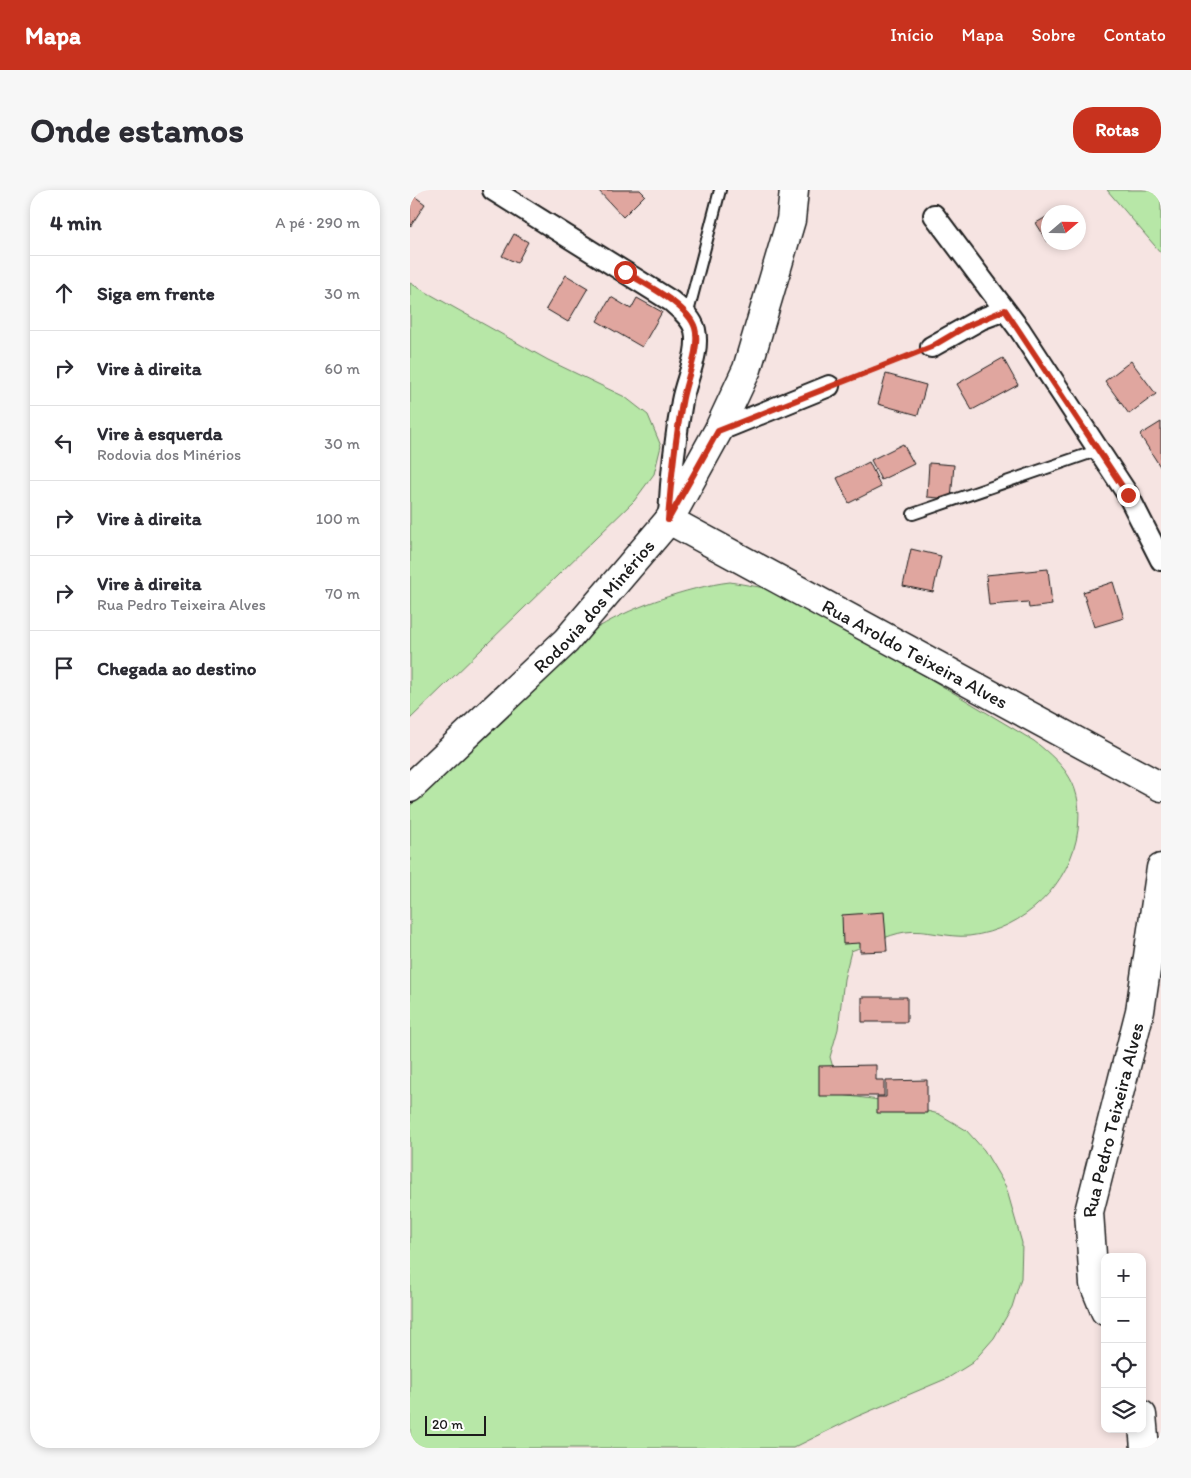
<!DOCTYPE html>
<html lang="pt">
<head>
<meta charset="utf-8">
<style>
  :root { --surface:#fff; --page:#f7f7f7; --text:#2b2b33; --muted:#7c7c81; --line:#e1e1e2; --accent:#c8321e }
  body { margin:0; font-family:Itim,sans-serif; background:var(--page); color:var(--text) }
  .controls { position:absolute; right:15px; bottom:15px; display:grid; overflow:hidden; border-radius:10px; box-shadow:0 2px 8px #0003 }
  .controls button { width:45px; height:45px; display:grid; place-items:center; padding:0; border:0; border-bottom:1px solid var(--line); background:var(--surface); color:var(--text); font:25px sans-serif }
  .compass { position:absolute; left:631px; top:15px; width:45px; height:45px; border-radius:50%; background:var(--surface); box-shadow:0 2px 8px #0003; rotate:70deg }
  .scale { position:absolute; left:15px; bottom:12px; width:61px; box-sizing:border-box; padding-left:5px; border:2px solid #1c1c1c; border-top:0; font-size:14px; line-height:18px; white-space:nowrap; color:#1c1c1c; -webkit-text-stroke:4px #fff; paint-order:stroke }
  .stop { position:absolute; width:15px; height:15px; margin:-11px; border:4px solid #c8321e; border-radius:50%; background:#fff }
  .stop.end { background:#c8321e; border-color:#fff; box-shadow:0 1px 5px #0008 }
  .list { margin:0; padding:0; list-style:none }
  h2 { display:flex; justify-content:space-between; align-items:center; height:65px; margin:0; padding:0 20px; font-size:21px }
  h2 small { font-size:16px; font-weight:400; color:var(--muted) }
  .list li { display:grid; grid-template-columns:32px 1fr auto; gap:15px; align-items:center; box-sizing:border-box; height:75px; padding:0 20px; border-top:1px solid var(--line) }
  .list b { display:block; font-size:19px; white-space:nowrap }
  .list p { margin:0; font-size:16px; white-space:nowrap; color:var(--muted) }
  .list em { font-size:16px; font-style:normal; color:var(--muted) }
  .icon { flex:none; width:28px; height:28px; fill:none; stroke:currentColor; stroke-width:2; stroke-linecap:round; stroke-linejoin:round }
  .map { position:relative; flex:none; width:751px; height:1258px; overflow:hidden; border-radius:20px }
  header { display:flex; align-items:center; gap:30px; box-sizing:border-box; height:70px; padding:0 25px; background:var(--accent); color:#fff }
  header strong { font-size:24px }
  nav { display:flex; gap:28px; margin-inline-start:auto; font-size:18px }
  .intro { display:flex; align-items:center; justify-content:space-between; box-sizing:border-box; height:120px; padding:0 30px }
  h1 { margin:0; font-size:35px }
  .button { padding:12px 22px; border-radius:20px; background:var(--accent); color:#fff; font-size:18px; font-weight:700 }
  main { display:flex; gap:30px; padding:0 30px }
  aside { flex:1; background:var(--surface); border-radius:20px; box-shadow:0 2px 8px #0003 }
  .map>svg:first-child { display:block }
  .green { fill:#b7e7a7; stroke:#6a8262 }
  .building { fill:#e0a69f; stroke:#1c1c1c }
  .lines { fill:none; stroke-linecap:round; stroke-linejoin:round }
  .lane-casing { stroke:#1c1c1c; stroke-width:14 }
  .street-casing { stroke:#1c1c1c; stroke-width:24 }
  .secondary-casing { stroke:#1c1c1c; stroke-width:31 }
  .primary-casing { stroke:#1c1c1c; stroke-width:31 }
  .path { stroke:#1c1c1c; stroke-width:3; stroke-dasharray:1 4; stroke-linecap:butt }
  .lane { stroke:#fff; stroke-width:10 }
  .street { stroke:#fff; stroke-width:20 }
  .secondary { stroke:#fff; stroke-width:28 }
  .primary { stroke:#fff; stroke-width:28 }
  .route { stroke:#c8321e; stroke-width:6 }
  .labels { text-anchor:middle; stroke-width:5; stroke-linejoin:round; paint-order:stroke }
  .street-label { font-size:19px; fill:#1c1c1c; stroke:#fff }
</style>
</head>
<body>
<header>
<strong>Mapa</strong>
<nav><a>Início</a><a>Mapa</a><a>Sobre</a><a>Contato</a></nav>
</header>
<div class="intro"><h1>Onde estamos</h1><a class="button">Rotas</a></div>
<main>
<aside>
<h2>4 min<small>A pé · 290 m</small></h2>
<ul class="list">
<li><svg class="icon" aria-label="ahead" viewBox="0 0 24 24"><path d="M12 20V5M6 11l6-6 6 6"/></svg><div><b>Siga em frente</b></div><em>30 m</em></li>
<li><svg class="icon" aria-label="right" viewBox="0 0 24 24"><path d="M7 20v-9h11M14 6l5 5-5 5"/></svg><div><b>Vire à direita</b></div><em>60 m</em></li>
<li><svg class="icon" aria-label="left" viewBox="0 0 24 24"><path d="M17 20v-9H6M10 6l-5 5 5 5"/></svg><div><b>Vire à esquerda</b><p>Rodovia dos Minérios</p></div><em>30 m</em></li>
<li><svg class="icon" aria-label="right" viewBox="0 0 24 24"><path d="M7 20v-9h11M14 6l5 5-5 5"/></svg><div><b>Vire à direita</b></div><em>100 m</em></li>
<li><svg class="icon" aria-label="right" viewBox="0 0 24 24"><path d="M7 20v-9h11M14 6l5 5-5 5"/></svg><div><b>Vire à direita</b><p>Rua Pedro Teixeira Alves</p></div><em>70 m</em></li>
<li><svg class="icon" aria-label="arrive" viewBox="0 0 24 24"><path d="M6 21V4h12l-3 4 3 4H6"/></svg><div><b>Chegada ao destino</b></div></li>
</ul>
</aside>
<div class="map">
<svg width="751" height="1258" viewBox="0 0 751 1258">
  <rect width="100%" height="100%" fill="#f6e4e2"/>
  <filter id="ink" filterUnits="userSpaceOnUse"><feTurbulence type="fractalNoise" baseFrequency=".02" numOctaves="2"/><feDisplacementMap in="SourceGraphic" scale="10" xChannelSelector="R" yChannelSelector="G"/><feConvolveMatrix kernelMatrix="1 2 1 2 8 2 1 2 1" color-interpolation-filters="sRGB"/></filter>
  <g filter="url(#ink)">
    <!-- green -->
    <path class="green" d="M697,0H751V63Z
      M0,93L138,170L215,207L238,225L251,256L244,284L224,311L0,529Z
      M320,392L355,398L410,423L624,551C657,577 673,596 668,640C661,694 614,740 559,746C538,748 515,739 495,742C477,745 458,755 441,761L434,789L428,839L420,867L431,905L477,911L529,924L556,940L574,960L596,997L612,1053L611,1088L602,1117L584,1148L562,1173L538,1188L446,1227L383,1258H0V616L154,465C163,457 171,449 181,442C217,418 278,397 320,392Z"/>
    <!-- building -->
    <path class="building" d="M188,0H230L235,5L213,27Z
      M0,3L15,14L0,37Z
      M638,26V52L626,33Z
      M104,44L118,52L107,73L92,66Z
      M156,85L178,98L158,132L136,119Z
      M201,107L221,119L227,108L252,122L232,157L187,131Z
      M593,168L608,195L562,220L547,194Z
      M721,171L746,204L719,224L695,191Z
      M476,184L516,195L508,225L468,214Z
      M751,232V278L730,245Z
      M493,254L504,274L471,290L461,270Z
      M459,272L471,297L439,313L427,288Z
      M519,273L544,275L541,309L517,307Z
      M501,359L531,366L523,402L493,396Z
      M638,379L642,415L619,418L618,412L579,415L576,385Z
      M703,392L714,428L684,437L673,402Z
      M474,722L477,761L450,762V753L433,754L432,725Z
      M452,807H497V832H452Z
      M466,875V890H474V906H409V876Z
      M517,890V923H467V907H476V891Z"/>
    <g class="lines">
      <defs>
        <path id="lane" d="M277,126L310,0
          M503,324L689,260"/>
        <path id="street" d="M83,0L261,111C270,119 282,128 285,140C290,163 276,189 272,211C265,249 261,287 259,325
          M524,25L610,140L718,305L751,370
          M521,157L571,129L595,120
          M308,241L419,196"/>
        <g id="secondary">
          <path id="s1" d="M259,330L751,597"/>
          <path id="s2" d="M695,1121L684,1094L679,1022L730,821L751,678"/>
          <path d="M732,1225L735,1258"/>
        </g>
        <g id="primary">
          <path id="s3" d="M0,598L156,451L259,330L308,241L337,179L381,30L384,0"/>
        </g>
      </defs>
      <!-- lane casing -->
      <use href="#lane" class="lane-casing"/>
      <!-- street casing -->
      <use href="#street" class="street-casing"/>
      <!-- secondary casing -->
      <use href="#secondary" class="secondary-casing"/>
      <!-- primary casing -->
      <use href="#primary" class="primary-casing"/>
      <!-- path -->
      <path class="path" d="M436,190L503,164"/>
      <!-- lane -->
      <use href="#lane" class="lane"/>
      <!-- street -->
      <use href="#street" class="street"/>
      <!-- secondary -->
      <use href="#secondary" class="secondary"/>
      <!-- primary -->
      <use href="#primary" class="primary"/>
    </g>
  </g>
  <g class="lines" filter="url(#ink)">
    <!-- route -->
    <path class="route" d="M215,82C235,94 278,115 285,138C291,158 275,192 272,213C265,252 261,290 258,330L308,241L521,157L555,137L595,120L718,305"/>
  </g>
  <g class="labels">
    <!-- street labels -->
    <g class="street-label">
      <text dy="7" stroke="none"><textPath href="#s3" startOffset="259">Rodovia dos Minérios</textPath></text>
      <text dy="7" stroke="none"><textPath href="#s1" startOffset="280">Rua Aroldo Teixeira Alves</textPath></text>
      <text dy="7" stroke="none"><textPath href="#s2" startOffset="196">Rua Pedro Teixeira Alves</textPath></text>
    </g>
  </g>
</svg>
<div class="controls">
<button>+</button>
<button>−</button>
<button><svg class="icon" aria-label="locate" viewBox="0 0 24 24"><circle cx="12" cy="12" r="6"/><path d="M12 2v4M12 18v4M2 12h4M18 12h4"/></svg></button>
<button><svg class="icon" aria-label="layers" viewBox="0 0 24 24"><path d="M12 4l9 5-9 5-9-5zM3 14l9 5 9-5"/></svg></button>
</div>
<svg class="compass" viewBox="-18 -18 36 36"><path d="M0-13l5 13h-10z" fill="#e53935"/><path d="M0 13l5-13h-10z" fill="#7c7c81"/></svg>
<div class="scale">20 m</div>
<div class="stop" style="left:215px;top:82px"></div>
<div class="stop end" style="left:718px;top:305px"></div>
</div>
</main>
</body>
</html>
